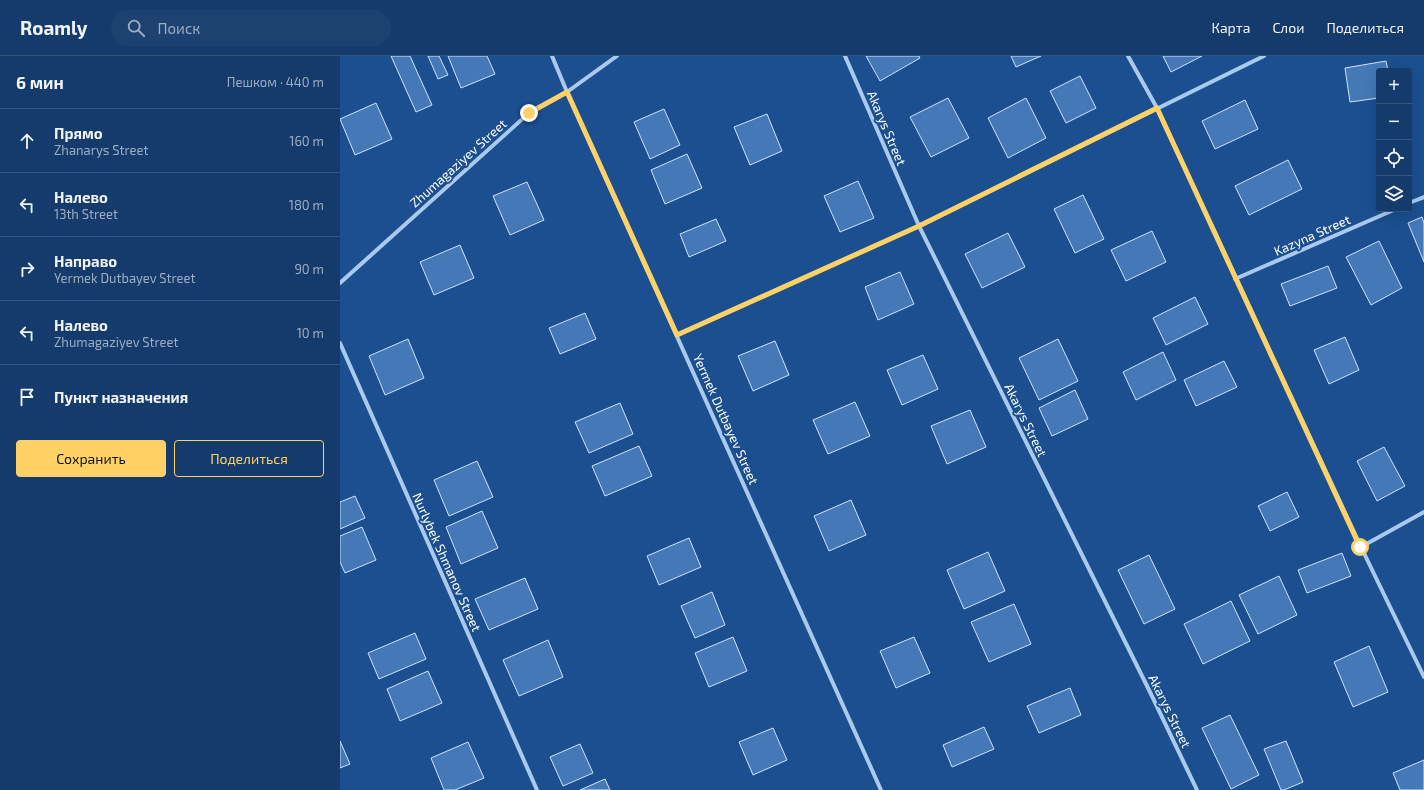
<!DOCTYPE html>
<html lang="ru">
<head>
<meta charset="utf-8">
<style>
  :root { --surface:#143b6b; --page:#1d4271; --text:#f1f3f6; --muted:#9dadc1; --line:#33557e; --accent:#ffd166 }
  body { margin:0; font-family:"Exo 2",sans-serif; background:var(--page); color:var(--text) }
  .controls { position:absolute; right:12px; top:12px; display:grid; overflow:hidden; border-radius:4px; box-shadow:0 4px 16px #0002 }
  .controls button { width:36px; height:36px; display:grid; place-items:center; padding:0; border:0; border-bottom:1px solid var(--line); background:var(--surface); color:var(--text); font:20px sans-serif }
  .stop { position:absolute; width:12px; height:12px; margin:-9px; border:3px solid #ffd166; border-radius:50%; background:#fff }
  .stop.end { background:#ffd166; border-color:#fff; box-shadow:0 1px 4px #0008 }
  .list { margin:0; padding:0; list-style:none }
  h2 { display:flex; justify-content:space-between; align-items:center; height:52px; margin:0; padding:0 16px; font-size:17px }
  h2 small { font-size:13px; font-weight:400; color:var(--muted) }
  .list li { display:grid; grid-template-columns:26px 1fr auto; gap:12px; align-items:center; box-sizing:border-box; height:64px; padding:0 16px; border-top:1px solid var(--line) }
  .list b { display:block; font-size:15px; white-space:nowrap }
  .list p { margin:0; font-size:13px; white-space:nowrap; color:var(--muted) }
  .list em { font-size:13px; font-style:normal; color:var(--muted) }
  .actions { display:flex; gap:8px; padding:12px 16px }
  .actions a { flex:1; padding:9px 0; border:1px solid var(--accent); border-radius:4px; text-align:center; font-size:14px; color:var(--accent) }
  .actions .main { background:var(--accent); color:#111 }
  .icon { flex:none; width:22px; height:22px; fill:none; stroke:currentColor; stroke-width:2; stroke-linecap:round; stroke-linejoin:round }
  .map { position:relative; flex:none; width:1084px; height:734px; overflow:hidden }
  header { display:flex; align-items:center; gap:24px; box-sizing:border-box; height:56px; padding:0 20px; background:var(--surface); border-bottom:1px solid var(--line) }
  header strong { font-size:19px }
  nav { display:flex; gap:22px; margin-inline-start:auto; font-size:14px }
  .search { width:280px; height:36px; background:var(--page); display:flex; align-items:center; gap:10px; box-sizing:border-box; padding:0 14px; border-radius:22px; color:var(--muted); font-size:15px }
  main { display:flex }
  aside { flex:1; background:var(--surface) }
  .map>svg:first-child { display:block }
  .building { fill:#4478b7; stroke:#cfe3fa }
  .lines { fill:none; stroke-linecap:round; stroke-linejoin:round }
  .minor { stroke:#a9c9ee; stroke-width:4 }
  .route { stroke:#ffd166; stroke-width:5 }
  .labels { text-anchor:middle; stroke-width:4; stroke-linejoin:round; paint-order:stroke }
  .street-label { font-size:13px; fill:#fff; stroke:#1b4f8f }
</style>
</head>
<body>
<header>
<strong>Roamly</strong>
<div class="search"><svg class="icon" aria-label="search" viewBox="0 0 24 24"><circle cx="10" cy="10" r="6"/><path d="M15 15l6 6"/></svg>Поиск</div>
<nav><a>Карта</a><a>Слои</a><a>Поделиться</a></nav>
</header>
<main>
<aside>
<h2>6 мин<small>Пешком · 440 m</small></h2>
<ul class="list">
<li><svg class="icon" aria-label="ahead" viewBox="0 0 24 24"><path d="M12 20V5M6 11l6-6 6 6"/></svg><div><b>Прямо</b><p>Zhanarys Street</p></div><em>160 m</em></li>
<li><svg class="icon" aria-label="left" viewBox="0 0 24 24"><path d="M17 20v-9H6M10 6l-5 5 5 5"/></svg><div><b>Налево</b><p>13th Street</p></div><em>180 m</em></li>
<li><svg class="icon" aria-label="right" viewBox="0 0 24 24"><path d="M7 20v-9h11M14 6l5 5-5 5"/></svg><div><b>Направо</b><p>Yermek Dutbayev Street</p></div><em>90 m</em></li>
<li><svg class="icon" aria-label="left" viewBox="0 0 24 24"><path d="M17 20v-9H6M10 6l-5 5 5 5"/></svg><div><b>Налево</b><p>Zhumagaziyev Street</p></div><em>10 m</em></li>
<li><svg class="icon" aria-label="arrive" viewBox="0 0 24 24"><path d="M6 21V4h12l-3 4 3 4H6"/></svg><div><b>Пункт назначения</b></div></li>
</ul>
<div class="actions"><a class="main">Сохранить</a><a>Поделиться</a></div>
</aside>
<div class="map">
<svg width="1084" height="734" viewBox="0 0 1084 734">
  <rect width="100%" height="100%" fill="#1b4f8f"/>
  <!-- building -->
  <path class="building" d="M51,0H70L92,49L76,56Z
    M88,0H99L108,19L98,23Z
    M108,0H147L155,18L121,32Z
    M526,0H579L580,2L540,25Z
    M671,0H701L676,11Z
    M823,0H862L831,16Z
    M1046,5L1048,15H1039V42L1010,46L1005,12Z
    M740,20L756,52L726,67L710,35Z
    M608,42L629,82L591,101L570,61Z
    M686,42L706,82L668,102L648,62Z
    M905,44L918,73L875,93L862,65Z
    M36,47L52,83L15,99L0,63Z
    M324,53L340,89L310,103L294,66Z
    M427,58L442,95L410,109L394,71Z
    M347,98L362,132L325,148L311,114Z
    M948,104L962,133L909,159L895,130Z
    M518,125L534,162L500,176L484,140Z
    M187,126L204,164L170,179L153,140Z
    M743,139L764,183L735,197L714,153Z
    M1082,161L1084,167V206L1068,167Z
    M376,163L386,185L349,201L340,178Z
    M812,175L826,206L786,225L771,194Z
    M668,177L685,211L642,232L625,198Z
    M1039,185L1062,232L1031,249L1006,201Z
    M120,189L134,222L94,239L80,206Z
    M988,210L997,232L950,250L941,228Z
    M560,216L574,248L538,264L525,231Z
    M855,241L868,268L826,289L813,262Z
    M245,257L256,283L220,298L209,272Z
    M1005,281L1019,314L989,328L974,294Z
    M68,283L84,322L45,339L29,300Z
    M718,283L738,325L699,344L679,302Z
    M435,285L449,319L413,335L398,300Z
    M823,296L836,324L796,344L783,316Z
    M583,299L598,333L562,349L547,314Z
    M884,305L897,331L856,350L844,324Z
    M735,334L748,363L712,380L699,352Z
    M515,346L530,380L488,398L473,364Z
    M280,347L293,378L249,397L235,366Z
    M630,354L646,391L607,408L591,370Z
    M299,390L312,420L265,440L252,410Z
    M1044,391L1065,430L1037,445L1017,405Z
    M137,405L153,441L109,460L94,424Z
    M947,436L959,461L930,475L918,450Z
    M15,440L25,462L0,473V446Z
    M511,444L526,479L489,495L474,460Z
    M142,455L158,492L121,508L106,471Z
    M22,471L36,504L5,517L0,506V480Z
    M349,482L361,511L319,529L307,500Z
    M648,496L665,535L624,553L607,514Z
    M1002,497L1011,520L967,537L958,514Z
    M809,499L835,553L804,568L778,514Z
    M939,520L957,559L918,578L899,539Z
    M185,522L198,553L149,574L135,543Z
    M372,536L385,569L355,582L341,550Z
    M891,545L910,585L863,608L844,568Z
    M674,548L691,588L649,606L631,566Z
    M75,577L86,603L39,623L28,597Z
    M393,581L407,615L369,631L355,597Z
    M574,581L590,617L556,632L540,595Z
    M208,584L223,621L179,640L163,604Z
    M1029,590L1048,636L1013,651L994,606Z
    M88,615L102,647L60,665L47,633Z
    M730,632L741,659L699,677L687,650Z
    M890,659L919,719L891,733L862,672Z
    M644,671L654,693L612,711L603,689Z
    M433,672L447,704L413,719L399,686Z
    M0,685L10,708L0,712Z
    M946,685L963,726L944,734H941L924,693Z
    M128,686L144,722L115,734H104L91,702Z
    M240,688L253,717L223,730L210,701Z
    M1084,704V734H1060L1053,717Z
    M265,723L270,734H240Z"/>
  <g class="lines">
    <!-- minor -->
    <path class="minor" d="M212,0L227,36L541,734
      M505,0L579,170L810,636L857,734
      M788,0L817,52L1021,491L1084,621
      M1069,147L1084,141
      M895,223L1056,153
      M0,227L189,57L227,36L277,0
      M337,279L579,170L924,0
      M0,287L197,734
      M1021,491L1084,456"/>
  </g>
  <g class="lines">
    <!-- route -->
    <path class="route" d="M189,57L227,36L337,279L579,170L817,52L1020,491"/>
  </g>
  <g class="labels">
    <!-- street labels -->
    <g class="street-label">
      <text transform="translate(547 72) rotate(67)" y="5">Akarys Street</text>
      <text transform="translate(118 107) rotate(-42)" y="5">Zhumagaziyev Street</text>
      <text transform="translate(972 179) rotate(-24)" y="5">Kazyna Street</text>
      <text transform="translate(386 363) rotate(66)" y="5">Yermek Dutbayev Street</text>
      <text transform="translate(686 364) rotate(64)" y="5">Akarys Street</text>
      <text transform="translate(107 506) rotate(66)" y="5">Nurlybek Shmanov Street</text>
      <text transform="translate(830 655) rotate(64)" y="5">Akarys Street</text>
    </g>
  </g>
</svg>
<div class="controls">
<button>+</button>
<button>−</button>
<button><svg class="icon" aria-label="locate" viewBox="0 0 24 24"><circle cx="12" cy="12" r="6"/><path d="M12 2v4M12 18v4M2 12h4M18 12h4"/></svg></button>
<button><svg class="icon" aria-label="layers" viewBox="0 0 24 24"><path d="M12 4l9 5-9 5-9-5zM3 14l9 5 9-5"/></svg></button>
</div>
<div class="stop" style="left:1020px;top:491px"></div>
<div class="stop end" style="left:189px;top:57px"></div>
</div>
</main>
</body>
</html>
